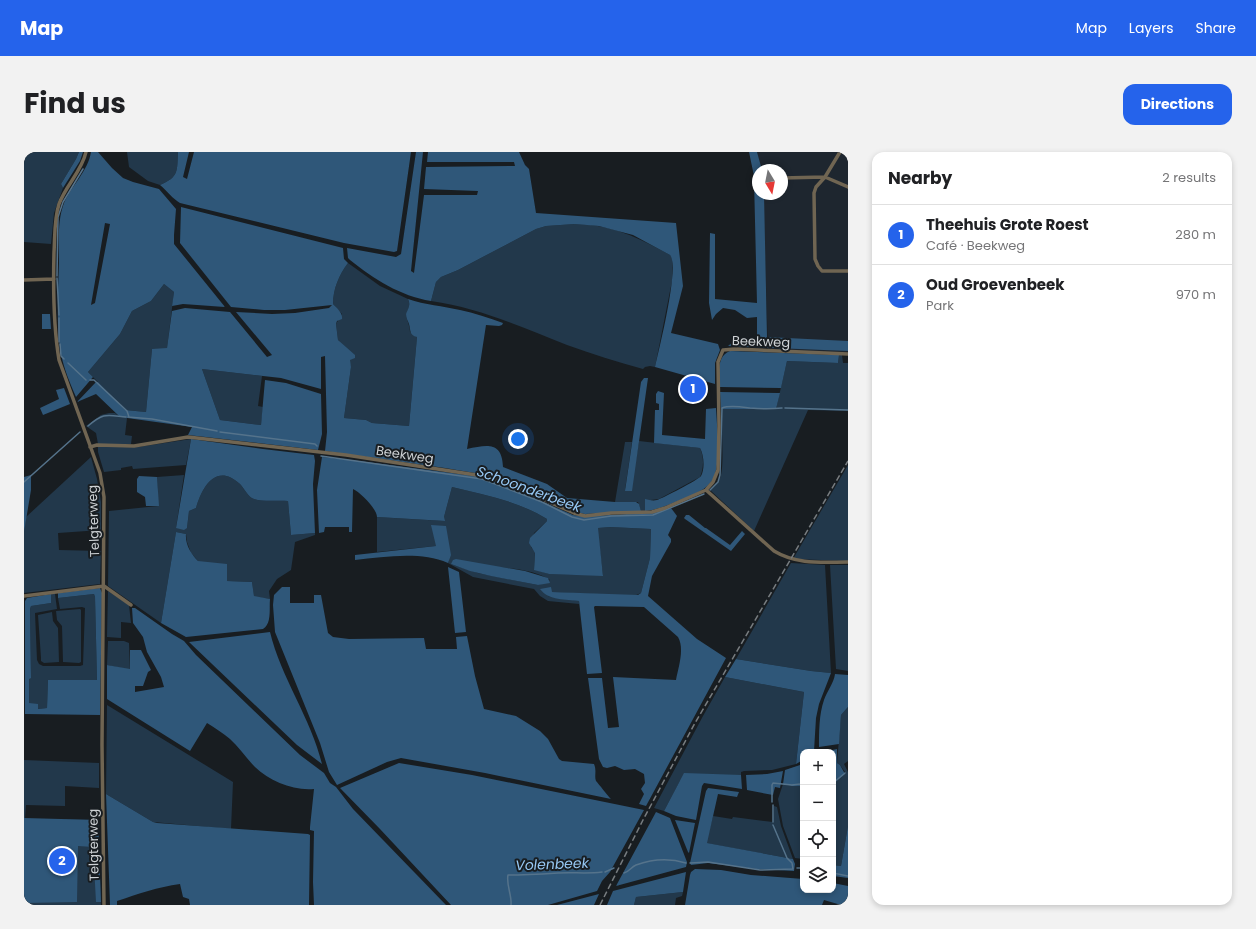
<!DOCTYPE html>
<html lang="en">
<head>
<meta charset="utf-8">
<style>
  :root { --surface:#fff; --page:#f2f2f2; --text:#202124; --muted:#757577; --line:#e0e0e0; --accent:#2563eb }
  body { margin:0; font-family:Poppins,sans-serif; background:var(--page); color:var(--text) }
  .controls { position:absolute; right:12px; bottom:12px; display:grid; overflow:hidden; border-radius:8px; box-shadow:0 2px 6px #0003 }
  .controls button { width:36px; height:36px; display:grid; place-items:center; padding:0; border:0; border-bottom:1px solid var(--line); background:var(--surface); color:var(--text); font:20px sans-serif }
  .compass { position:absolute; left:728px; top:12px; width:36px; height:36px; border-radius:50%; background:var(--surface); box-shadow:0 2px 6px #0003; rotate:170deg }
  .you { position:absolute; left:494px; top:287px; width:14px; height:14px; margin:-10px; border:3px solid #fff; border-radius:50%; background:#1a73e8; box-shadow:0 0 0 6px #1a73e833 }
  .badge { display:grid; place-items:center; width:26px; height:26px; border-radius:50%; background:var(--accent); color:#fff; font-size:13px; font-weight:700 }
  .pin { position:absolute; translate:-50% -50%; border:2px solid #fff; box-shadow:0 1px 4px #0006 }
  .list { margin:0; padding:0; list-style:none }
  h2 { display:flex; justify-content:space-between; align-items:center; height:52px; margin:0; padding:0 16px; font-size:17px }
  h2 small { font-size:13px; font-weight:400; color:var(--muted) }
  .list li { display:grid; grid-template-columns:26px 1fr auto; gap:12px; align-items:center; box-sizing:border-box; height:60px; padding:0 16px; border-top:1px solid var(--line) }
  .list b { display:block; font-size:15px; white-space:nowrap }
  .list p { margin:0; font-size:13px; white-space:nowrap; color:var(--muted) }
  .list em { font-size:13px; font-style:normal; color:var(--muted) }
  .icon { flex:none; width:22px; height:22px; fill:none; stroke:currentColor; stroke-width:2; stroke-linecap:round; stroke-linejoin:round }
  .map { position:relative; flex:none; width:824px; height:753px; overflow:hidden; border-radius:12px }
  header { display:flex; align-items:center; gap:24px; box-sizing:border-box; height:56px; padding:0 20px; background:var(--accent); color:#fff }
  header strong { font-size:19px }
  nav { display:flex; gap:22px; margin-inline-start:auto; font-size:14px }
  .intro { display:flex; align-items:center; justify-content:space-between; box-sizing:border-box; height:96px; padding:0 24px }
  h1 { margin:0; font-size:28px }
  .button { padding:10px 18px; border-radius:12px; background:var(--accent); color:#fff; font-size:14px; font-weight:700 }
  main { display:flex; gap:24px; padding:0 24px }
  aside { flex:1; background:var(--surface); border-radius:12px; box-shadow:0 2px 6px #0003 }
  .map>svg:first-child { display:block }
  .built { fill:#1e262f }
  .green { fill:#22384b; fill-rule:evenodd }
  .forest { fill:#2f5779; fill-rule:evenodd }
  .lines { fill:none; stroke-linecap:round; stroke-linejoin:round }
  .stream { stroke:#55738b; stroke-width:1.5 }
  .street { stroke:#706552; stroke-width:3.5 }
  .rail { stroke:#787d80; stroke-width:1.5; stroke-dasharray:6 3; stroke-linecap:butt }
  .labels { text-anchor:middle; stroke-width:4; stroke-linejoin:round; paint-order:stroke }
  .street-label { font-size:13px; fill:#ced2d5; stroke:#181d21 }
  .water-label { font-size:14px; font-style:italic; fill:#97c9f5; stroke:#181d21 }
</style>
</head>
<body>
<header>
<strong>Map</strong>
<nav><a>Map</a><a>Layers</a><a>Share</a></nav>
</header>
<div class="intro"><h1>Find us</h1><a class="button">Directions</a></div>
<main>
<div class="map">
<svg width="824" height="753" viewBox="0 0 824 753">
  <rect width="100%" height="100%" fill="#181d21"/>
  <!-- built -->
  <path class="built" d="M733,0H824V202L744,197L739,42H758V18H737Z"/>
  <!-- green -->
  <path class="green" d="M0,0H55L52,7L37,32L39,36L30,61L27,92L0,90Z
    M103,0H154C153,19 155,25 136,33L124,29L105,15Z
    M551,72C587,72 615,86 646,103L648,105V129L631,215L626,214L621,215L619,217C593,210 568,202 543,193C497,175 456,156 407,149L412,130L417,125L434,118L512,77L522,74Z
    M324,111L356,134L384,147C388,156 381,158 383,167C384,171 386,175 386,180L393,185L385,274L348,271L342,268L320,266L327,215L318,193L314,188L312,172L318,162L309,152C309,137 315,123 324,111Z
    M140,132L150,140L143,197H128L122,260L101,258L64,220L96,182L108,159L127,149Z
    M815,203H818L819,211H824V259L784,258L730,379L686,338C690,334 694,331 696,326C701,315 697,270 697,257H752L763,209L814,211Z
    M178,217L238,224L234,254L239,255L237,273L196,268Z
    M85,261H91L96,265L103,266L101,283L108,284L107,292H74L72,281L62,274L77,263Z
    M167,287L162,313L109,317L108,314L97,316V318L80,320L74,300V295H114Z
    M615,289L676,296C680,305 680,316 676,325L635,347L627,348L621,359H617L614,350H591L601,290H608L601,338L611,313Z
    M67,305L73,327L77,350V378L34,381L35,398L77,399L76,432L0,441V380L2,365Z
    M824,313V409L769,407Z
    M160,323L152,376H163L165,359L172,356C178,335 192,310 216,332C220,336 224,345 230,347C239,350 255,348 264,349L267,383L291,381V383L271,390L267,418L253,427L245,439L246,447L230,445L228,430L203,429L174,409L167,401L163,390L162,382L152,380L137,471L84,434L85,359L134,354L133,325Z
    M428,335C461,343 494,349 523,367V369L510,381L507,395L511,400L510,417L525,422L579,423L573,376L586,375L627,377L626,406L617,441L610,444L527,440V436L524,444L555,449V452L524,449L516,444L510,437L449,425L424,411L425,407L412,394L353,400V365L420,369V365ZM427,412C452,414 507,414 526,428L514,433L454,421Z
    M767,411L801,413L807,521L787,519L712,507Z
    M806,413H824V519L812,517Z
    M84,439L105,453L107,471L97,470V486L83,485Z
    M27,442H31L33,457L11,461L13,508L15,512L19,514H56L59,513L61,456L58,455L36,457L34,446L70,442L71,445L73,528H24L23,556L14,557L5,552V526H7L6,457L7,454L27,451Z
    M56,457L57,458V510L55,511L39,510L38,474L33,468L32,459Z
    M28,460L29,469L34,476L35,510L20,511L17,509V506L14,463Z
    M84,489H100L105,491L106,518L83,513Z
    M701,525L780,540L772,612L748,618L720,619L717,620V623H703L656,629L640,659L630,656L679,564Z
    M83,553L209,630L207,677L129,670L82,642Z
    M824,555V609L820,612L824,620V674L817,714L809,713V632L821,620L816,613L813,611L817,563Z
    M0,608L75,611V636L41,634V654L2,653L1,667L74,668L77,753H0Z
    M759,632L768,634H776L779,639V707L771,706L759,674L754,647Z
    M750,654L753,655L757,674L769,707L682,691L689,664L708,667L709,665L749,670Z
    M659,740L658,744L652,746L651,753H610L612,745Z"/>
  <!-- forest -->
  <path class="forest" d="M55,0H59L56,9L39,36L37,32L52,7Z
    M67,0H74L88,16L99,26L109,30L135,37L152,57L150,83V92L201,155L159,152L148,154L150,140L140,132L127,149L108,159L96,182L64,220L69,225L52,245C46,231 40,217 37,202C32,172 34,141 35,111C35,92 33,69 40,51C48,33 64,19 67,0ZM81,71L86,72L71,151L67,153Z
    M154,0H165L159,25L163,27L170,0H387L373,99L370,100L320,91L156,51C149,47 143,39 136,33C155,25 153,19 154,0Z
    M392,0H399L387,119L390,121L400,43H453L454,39L400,37L402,15L491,14L490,10H403L404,0H495L501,13L505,17L512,61L652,71L659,134L647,181L694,192L696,198L691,211V232L631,215C635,197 656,114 646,103L609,83L575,74L551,72L522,74L512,77L434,118L417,125L412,130L407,149C376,144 350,127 326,108L324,106L323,96L372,105L377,102Z
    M725,0H733L738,18H734V24H730Z
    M730,28H734V42H740L743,185L824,189V199L704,194L710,189L733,190V165L723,166L711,158L699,156L692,162L688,168L685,151L686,81L691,82V147L733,151Z
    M157,55L319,96L320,107L324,111C315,123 309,137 309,152C313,156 319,161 318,167L313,169L312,172L314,188L331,203V206L326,208L327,215L320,266L342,268L348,271L385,274L393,185C385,183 387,179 385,172C384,169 382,166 382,162C384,156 387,154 384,147C401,153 419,154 436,158C450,161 465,166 479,171L478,173L475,174L462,173L443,297C463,293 478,289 479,315L523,332L543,346L591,350H612L615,352L617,359L561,362L550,360L490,333L463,323L421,316L301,299L303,280L301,204L297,205V237L257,226L178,217L196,268L237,273L241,228L262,231L297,242L298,282L294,298L164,283L168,275L96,265L72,242L53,250L72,230H74L101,258L122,260L128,197L143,196L148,159L161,156L206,160L243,205L248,203L212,160L248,162L271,161L305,156L308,153L261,158H240L207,155L156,91Z
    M18,162H26L27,177H18Z
    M706,199L815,203L814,211L763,209L757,236L696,235C695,223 692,204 706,199Z
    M620,226H624L608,339H601L617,230Z
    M40,236L46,252L19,263L16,256L35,247L32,238Z
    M634,239L640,241L638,283L681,287L682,257L692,256C693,274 697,313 689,327C684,337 669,343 659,347C646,352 634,358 621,359V347C625,348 629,349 633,348C639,346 674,328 677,324C681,317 680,303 676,296L630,291L631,258H635V252L632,251V242Z
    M696,240L754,241H756L752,257H697Z
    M167,287L239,297L290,303L291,309L289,332L291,381L267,383L264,349C255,348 239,350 230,347C224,345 220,336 216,332C192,310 178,335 172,356L165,359L163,376L160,378L152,376Z
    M298,305L335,309L451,324L478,332L549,363C562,365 574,363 587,363C610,361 624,363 647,356L653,364L644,383L647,387V390L628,424L624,444L673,487L702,506L622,654L615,652L620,642L617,637L621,631L620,622L611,617L600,618L591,614L583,616L579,615L575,607L564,526H578L584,576L595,575L589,525L652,528C654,516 661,497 654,485L620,455L571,454L570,455L578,521L563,522L555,449C542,447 525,449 516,437L527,435L528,440L614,443L617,441L626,406L627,377L586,375L574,376L579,424L525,422L510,418L511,401L505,391L506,386L523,369V367C494,349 461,343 428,335L420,365L421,369L353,365C353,357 336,340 329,337L328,380H325V375H301L300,380L295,381L293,338Z
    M7,323V338L0,380V325Z
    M115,324L133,325L135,354H122L121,345L113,340V327Z
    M662,363H665L681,376H682L706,393L718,379L721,382L707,399L661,367L660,366Z
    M407,373L422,374L427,403L424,411C396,399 361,405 331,408V403L412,394Z
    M152,380L162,382C161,392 167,402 174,409L203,412V429L228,430L230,444L246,447C245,456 248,472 239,477L162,485L137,471Z
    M432,407L501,419L524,426L526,431L514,433L467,424L446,419L427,412L429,408Z
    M424,415L435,420L442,480L431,481Z
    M258,435H266V451H290V443H297L304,481L309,485L325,487L400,486L402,497H433L432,485L443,484L451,524L460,557L492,564L516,579L524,587L535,607L538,609L570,612C573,619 570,624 572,629C573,630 585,645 587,647L461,621L377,606L363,610L313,633L305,620L296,591L251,480L249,453L250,443Z
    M76,436L78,441L76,563L1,562V449L3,446L27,442V451L7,454L6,457L7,526L5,527V551L14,552V557L23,556L24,528H73L71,445L70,442L34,446V441Z
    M108,456H111L148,482L160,489L172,503L276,603L300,621L306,631L312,635L329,657L422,753H290L289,730L290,679L286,678V675L290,637C269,639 246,629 231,615C222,606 215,595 206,587C199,581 191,576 183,571L166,599L83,547V513L106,517V498H117L127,518L124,520L119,534H111V540L140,535L137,525L123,500L119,485L109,471Z
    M246,480C257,526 287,566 298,612L273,593L165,490Z
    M712,507L787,519L807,521L795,552L792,566L790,599L779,600V608L772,612L780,540L701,525Z
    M811,522L824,523V555L817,563L815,592L795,595C795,580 795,562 800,548C803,539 810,531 811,522Z
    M813,597V611L816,613L821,622L809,632V600H799Z
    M375,611L448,623L620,658L586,720L578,729L573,739L524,753H427L356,677L316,636Z
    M779,612V639L776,634H768L759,632L761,618Z
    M759,619L756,636L751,635L749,643L723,638L722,623L743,622Z
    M660,621L717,623L718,637L680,631L678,634L672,668L652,664L640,659Z
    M684,636L715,640L713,645L694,642L683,691L769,707L771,712L770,719L732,717L684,711L667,713L666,711L682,639Z
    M82,642L129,670L133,671L284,682L286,683L285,753H166L165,747L159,745L156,732C134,735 114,742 93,749V753H86Z
    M632,660L646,666L663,710L662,715L592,734Z
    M0,666L74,668L77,750H72L69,695L54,694L53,750L0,751Z
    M651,668L671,671L665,701L664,700Z
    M824,674V726L809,724V713L817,714Z
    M671,717L697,718L727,723L779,727V738H809V731L824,734V753H817L800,748L798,753H661L666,723L667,720Z
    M662,720L659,740L612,745L610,753H583L589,739Z
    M575,742L570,753H533Z"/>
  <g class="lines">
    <!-- stream -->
    <path class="stream" d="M33,124L34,65L39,50L59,17
      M33,126L35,163
      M35,166V190
      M36,192L37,204L40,207
      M44,211L62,228
      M66,228H70L103,259L105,265
      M761,256L824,258
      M104,265L128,267L193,279
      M64,274C80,260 83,263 102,265
      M196,280L291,292L293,294
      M297,304L458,327L518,350L548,365L560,368L587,364L629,363L680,342
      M0,330L56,280
      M686,338L694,330L696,323L698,256C706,253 718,255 726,256C737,257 748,257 758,256
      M809,631L821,621
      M748,650V633L749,631L768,633L776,632L779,638
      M749,653V670
      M666,711L684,710L736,718L769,717L768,711L763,706L749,673
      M773,716H779
      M581,720L590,716
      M600,721C605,720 607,715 612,713C628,707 646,706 662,711
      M809,721L824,724
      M487,753C488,743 482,733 484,723C501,723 518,722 534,721C549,720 563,722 578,720"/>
    <!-- street -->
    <path class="street" d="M62,0C58,19 42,33 35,52C30,67 31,85 30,100C29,137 29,172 35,208L76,321L80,345L78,593L80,753
      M816,0L801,25L792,35L790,41L791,107L794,114L798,119H824
      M758,26L801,25L824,35
      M0,128L30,127
      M66,295L73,293L110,294L164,285L322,303L459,324L489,334L550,361L561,364L587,361L628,360L641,356L682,338L689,330L694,318L695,274L694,210L699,198L711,197L824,202
      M682,338L750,399C773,413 799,410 824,410
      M0,444L80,434L107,453"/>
    <!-- rail -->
    <path class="rail" d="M576,753L619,668L671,571L824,309"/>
  </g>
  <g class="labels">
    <!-- street labels -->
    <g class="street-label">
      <text transform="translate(737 189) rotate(2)" y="5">Beekweg</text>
      <text transform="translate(381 302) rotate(9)" y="5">Beekweg</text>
      <text transform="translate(69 369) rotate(-92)" y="5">Telgterweg</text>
      <text transform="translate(69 693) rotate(-91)" y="5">Telgterweg</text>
    </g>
    <!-- water labels -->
    <g class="water-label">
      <text transform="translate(505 337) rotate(20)" y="5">Schoonderbeek</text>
      <text transform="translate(528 712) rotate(-2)" y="5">Volenbeek</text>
    </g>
  </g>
</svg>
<div class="controls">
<button>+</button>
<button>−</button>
<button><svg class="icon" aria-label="locate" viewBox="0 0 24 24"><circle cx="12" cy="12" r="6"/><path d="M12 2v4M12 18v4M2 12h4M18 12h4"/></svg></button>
<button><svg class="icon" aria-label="layers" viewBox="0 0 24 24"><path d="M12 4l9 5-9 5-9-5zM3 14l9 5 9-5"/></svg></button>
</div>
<svg class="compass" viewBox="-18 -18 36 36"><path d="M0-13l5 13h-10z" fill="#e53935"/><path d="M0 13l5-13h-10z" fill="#757577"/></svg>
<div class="you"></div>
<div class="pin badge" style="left:669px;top:237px">1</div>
<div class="pin badge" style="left:38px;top:709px">2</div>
</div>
<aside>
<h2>Nearby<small>2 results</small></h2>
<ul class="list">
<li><span class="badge">1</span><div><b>Theehuis Grote Roest</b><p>Café · Beekweg</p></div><em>280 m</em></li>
<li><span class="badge">2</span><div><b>Oud Groevenbeek</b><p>Park</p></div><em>970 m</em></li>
</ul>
</aside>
</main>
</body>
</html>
